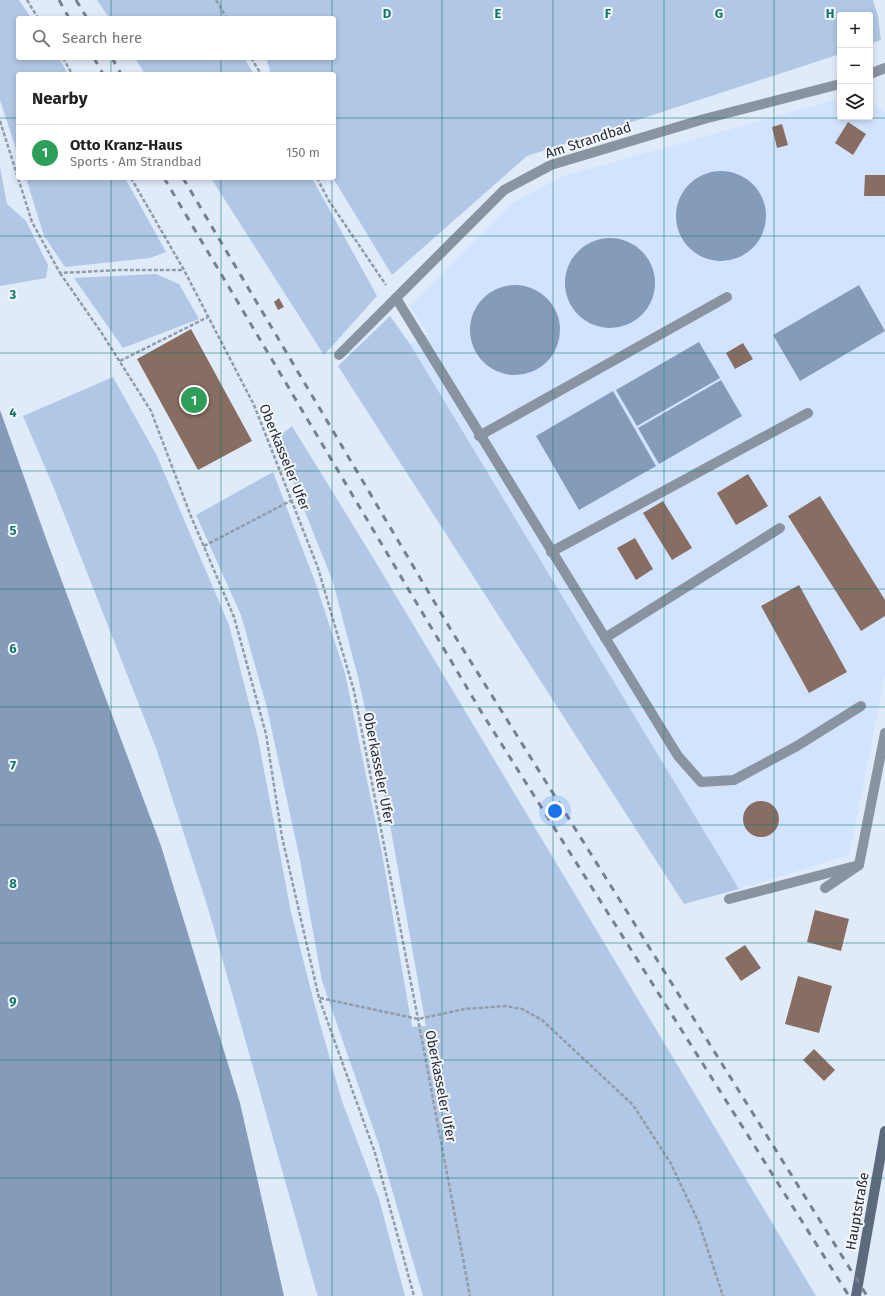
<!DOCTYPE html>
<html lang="en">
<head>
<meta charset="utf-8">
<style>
  :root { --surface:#fff; --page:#f2f2f2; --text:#222; --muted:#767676; --line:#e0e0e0; --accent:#a54302 }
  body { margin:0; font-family:"Fira Sans",sans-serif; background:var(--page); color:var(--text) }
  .controls { position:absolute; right:12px; top:12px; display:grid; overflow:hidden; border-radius:4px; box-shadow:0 2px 6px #0003 }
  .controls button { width:36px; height:36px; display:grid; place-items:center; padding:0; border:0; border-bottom:1px solid var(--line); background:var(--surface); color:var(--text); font:20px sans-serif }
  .you { position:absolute; left:555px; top:811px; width:14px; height:14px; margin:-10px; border:3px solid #fff; border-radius:50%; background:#1a73e8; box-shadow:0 0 0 6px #1a73e833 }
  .badge { display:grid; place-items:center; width:26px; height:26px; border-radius:50%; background:var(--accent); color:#fff; font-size:13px; font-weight:700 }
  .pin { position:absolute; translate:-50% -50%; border:2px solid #fff; box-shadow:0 1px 4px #0006 }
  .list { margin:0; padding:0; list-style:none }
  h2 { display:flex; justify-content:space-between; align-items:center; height:52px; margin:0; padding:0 16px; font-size:17px }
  h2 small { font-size:13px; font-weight:400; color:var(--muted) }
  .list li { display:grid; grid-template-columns:26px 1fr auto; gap:12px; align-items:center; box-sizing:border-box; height:56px; padding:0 16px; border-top:1px solid var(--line) }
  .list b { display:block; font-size:15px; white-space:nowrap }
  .list p { margin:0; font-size:13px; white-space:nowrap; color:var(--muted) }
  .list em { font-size:13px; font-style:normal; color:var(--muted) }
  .icon { flex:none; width:22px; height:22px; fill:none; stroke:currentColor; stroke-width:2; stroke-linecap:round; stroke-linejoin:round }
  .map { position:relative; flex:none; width:885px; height:1296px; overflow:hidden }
  .search { position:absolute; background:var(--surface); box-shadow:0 2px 6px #0003; left:16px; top:16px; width:320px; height:44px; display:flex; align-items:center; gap:10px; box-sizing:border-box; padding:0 14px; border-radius:4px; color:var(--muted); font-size:15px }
  .panel { position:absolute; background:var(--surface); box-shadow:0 2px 6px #0003; left:16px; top:72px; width:320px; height:108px; border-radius:4px }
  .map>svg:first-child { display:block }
  .built { fill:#d2e4fd }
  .green { fill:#b0c7e6 }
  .water { fill:#859bba }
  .building { fill:#886d62 }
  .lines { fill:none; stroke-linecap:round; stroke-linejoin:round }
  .path { stroke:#929ba7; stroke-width:2.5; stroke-dasharray:4 2; stroke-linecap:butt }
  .service { stroke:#8a94a1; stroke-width:10 }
  .minor { stroke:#8a94a1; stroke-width:10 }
  .secondary { stroke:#5d6a7e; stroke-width:10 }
  .rail { stroke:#77808c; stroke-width:3; stroke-dasharray:7 7; stroke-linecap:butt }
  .grid { fill:none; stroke:#0f766e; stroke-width:1; stroke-opacity:0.55 }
  .labels { text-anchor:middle; stroke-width:4; stroke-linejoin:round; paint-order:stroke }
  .street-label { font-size:14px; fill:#262d36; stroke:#f4f8fd }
  .grid-label { font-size:13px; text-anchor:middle; font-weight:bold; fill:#0f766e; stroke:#f4f8fd; stroke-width:4; stroke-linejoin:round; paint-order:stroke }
</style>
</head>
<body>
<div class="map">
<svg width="885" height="1296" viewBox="0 0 885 1296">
  <rect width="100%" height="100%" fill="#e0ebfa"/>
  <!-- built -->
  <path class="built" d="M840,98V117H870V99L885,112V676L849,855L739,889L410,344L428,334L410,306L512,203L561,177Z"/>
  <!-- green -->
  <path class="green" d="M0,0H19L31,18H18V58H59L68,74H18V155L0,100Z
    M97,0H873L878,16L881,40L870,44V15H840V54L527,156L392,275L333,178L334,74H271L266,58H334V18H109Z
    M135,58H244L254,74H145Z
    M0,167L7,204L26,221L48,265L46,278L0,286Z
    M26,178H125L166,252L150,258L65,267L44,236Z
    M211,178H312L377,296L324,355Z
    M156,274L179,284L199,319L123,348L74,278Z
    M390,316L410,344L739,889L684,904L338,366Z
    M113,377L157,456L229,625L258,738L291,912L316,1010L342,1101L379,1199L405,1296H318L317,1294L208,908L156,748L53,486L23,416Z
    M292,426L372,556L816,1296H423L379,1145L322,981L300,860L267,708L241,615L196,515L273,472L316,584L345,673L382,853L412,1027L426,1026L389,819L359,681L333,582L276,439Z"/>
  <!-- water -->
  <path class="water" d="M676 216a45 45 0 1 1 90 0a45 45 0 1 1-90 0Z
    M565 283a45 45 0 1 1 90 0a45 45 0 1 1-90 0Z
    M859,285L885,331L800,381L773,335Z
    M470 330a45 45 0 1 1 90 0a45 45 0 1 1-90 0Z
    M699,342L720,378L637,426L616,390Z
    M721,380L742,416L659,464L638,428Z
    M613,391L656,466L579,510L536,436Z
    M0,410L48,544L161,846L240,1103L284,1296H0Z"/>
  <!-- building -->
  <path class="building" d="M848,122L866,134L853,155L835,143Z
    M782,124L788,145L777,148L772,127Z
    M865,175H885V196H864Z
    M279,298L284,307L278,310L274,302Z
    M191,329L252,441L198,470L137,359Z
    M743,343L753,359L735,369L726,353Z
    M748,474L768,506L736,525L717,493Z
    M820,496L885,600V616L861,631L788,516Z
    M663,501L692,548L672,560L643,513Z
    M635,538L653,569L636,580L617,548Z
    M799,585L847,672L809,693L761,606Z
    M743 819a18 18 0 1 1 36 0a18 18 0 1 1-36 0Z
    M815,910L849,919L841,951L807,942Z
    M745,945L761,968L741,981L725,958Z
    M798,976L832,986L819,1033L785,1024Z
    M814,1049L835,1070L824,1081L803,1060Z"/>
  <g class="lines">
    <!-- path -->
    <path class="path" d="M27,0L38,18
      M216,0L227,18
      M63,58L72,74
      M251,58L261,74
      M0,121L32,222L60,273L119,270H183
      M131,178L184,270L254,405L318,568L354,691L418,1019L470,1296
      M317,178L329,201L386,285
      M60,273L101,332L151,411L190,514L234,617L266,734L282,837L319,998L375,1153L414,1296
      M120,361L208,317
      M204,546L292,500
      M320,998L418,1019L465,1009L505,1006L522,1009L542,1020L633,1105L670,1162L699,1223L723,1296"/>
    <!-- service -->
    <path class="service" d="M396,298L678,756L701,782L734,780L797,746L861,706
      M479,436L727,297
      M551,552L808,413
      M605,638L780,528
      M729,899L859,865L825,888"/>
    <!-- minor -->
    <path class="minor" d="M870,74L885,68
      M339,355L504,190L551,165L704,119L840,84
      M859,865L885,733"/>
    <!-- secondary -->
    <path class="secondary" d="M856,1296L885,1131"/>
    <!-- rail -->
    <path class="rail" d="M59,0L69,18
      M76,0L87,18
      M94,58L103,74
      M112,58L121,74
      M164,178L482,713L849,1296
      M183,178L451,630L867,1296"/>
  </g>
  <!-- grid -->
  <path class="grid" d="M111,0V18M221,0V18M332,0V18M442,0V1296M553,0V1296M664,0V1296M774,0V1296M111,58V74M221,58V74M332,58V74M0,118H18M334,118H885M111,178V1296M221,178V1296M332,178V1296M0,236H885M0,353H885M0,471H885M0,589H885M0,707H885M0,825H885M0,943H885M0,1060H885M0,1178H885"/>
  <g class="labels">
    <!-- street labels -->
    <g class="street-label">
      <text transform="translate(588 140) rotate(-18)" y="5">Am Strandbad</text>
      <text transform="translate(285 457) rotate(68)" y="5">Oberkasseler Ufer</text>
      <text transform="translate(379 768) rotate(79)" y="5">Oberkasseler Ufer</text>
      <text transform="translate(441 1086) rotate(79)" y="5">Oberkasseler Ufer</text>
      <text transform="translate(857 1211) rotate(-80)" y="5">Hauptstraße</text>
    </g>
  </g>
  <g class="grid-label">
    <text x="387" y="18">D</text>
    <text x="498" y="18">E</text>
    <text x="608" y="18">F</text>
    <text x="719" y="18">G</text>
    <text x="830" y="18">H</text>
    <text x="13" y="299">3</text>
    <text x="13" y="417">4</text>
    <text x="13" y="535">5</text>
    <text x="13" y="653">6</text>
    <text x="13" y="770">7</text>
    <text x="13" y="888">8</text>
    <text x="13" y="1006">9</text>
  </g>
</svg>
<div class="controls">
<button>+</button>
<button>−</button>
<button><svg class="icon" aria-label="layers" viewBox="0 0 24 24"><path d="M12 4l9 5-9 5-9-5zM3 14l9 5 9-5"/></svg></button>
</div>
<div class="you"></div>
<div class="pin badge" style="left:194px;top:400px;background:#2e9e5b">1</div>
<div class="search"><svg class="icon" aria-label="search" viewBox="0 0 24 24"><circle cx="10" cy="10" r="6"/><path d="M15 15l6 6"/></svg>Search here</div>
<section class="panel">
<h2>Nearby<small></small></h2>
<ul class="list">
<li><span class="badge" style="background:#2e9e5b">1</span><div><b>Otto Kranz-Haus</b><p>Sports · Am Strandbad</p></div><em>150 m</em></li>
</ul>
</section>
</div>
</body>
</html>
